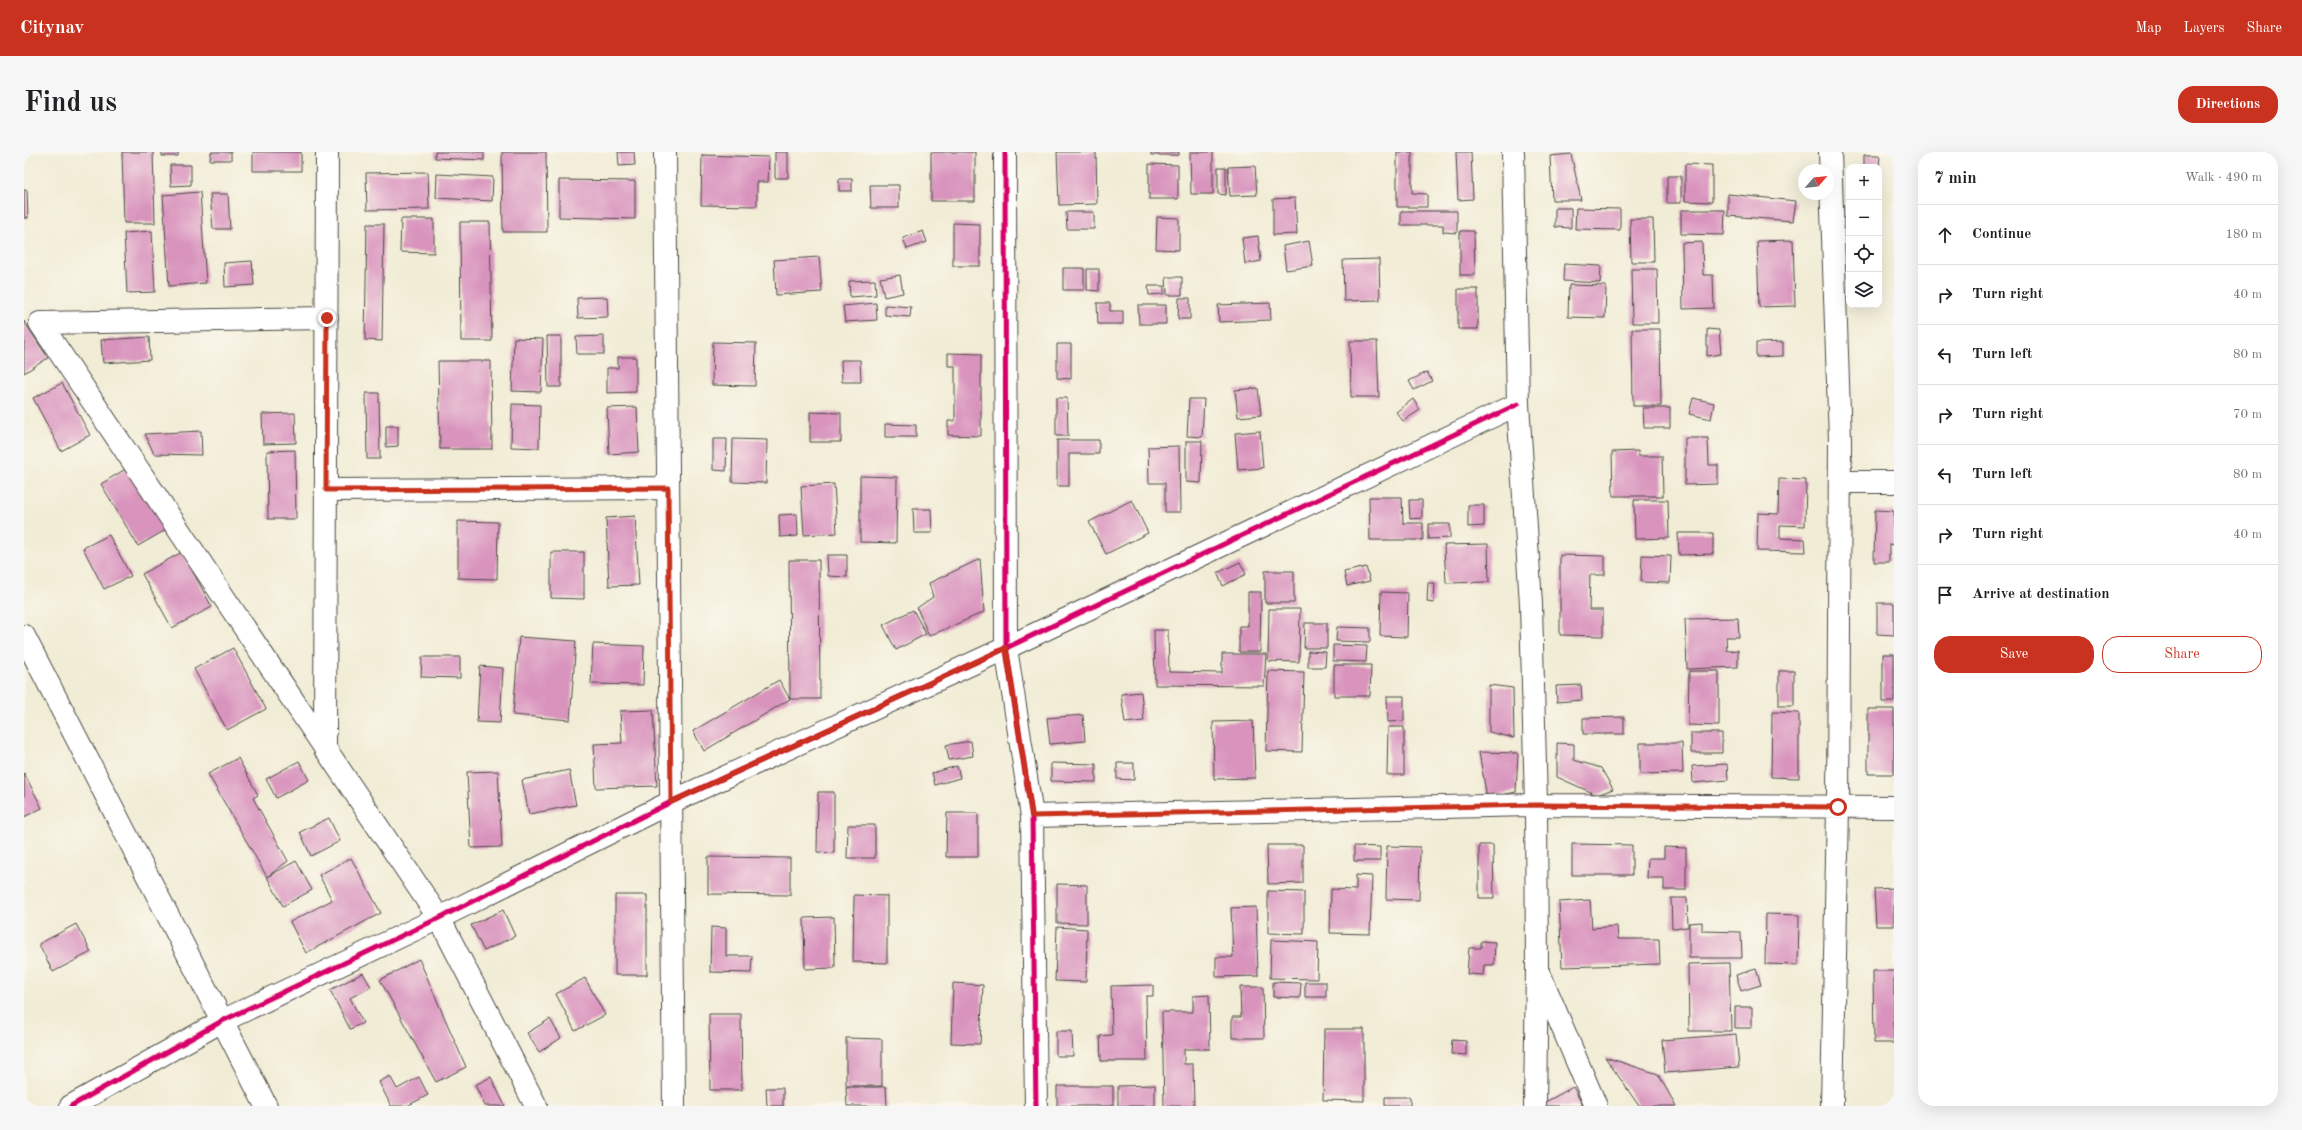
<!DOCTYPE html>
<html lang="en">
<head>
<meta charset="utf-8">
<style>
  :root { --surface:#fff; --page:#f6f6f6; --text:#202124; --muted:#757577; --line:#e0e0e0; --accent:#c8321e }
  body { margin:0; font-family:"Old Standard TT",serif; background:var(--page); color:var(--text) }
  .controls { position:absolute; right:12px; top:12px; display:grid; overflow:hidden; border-radius:8px; box-shadow:0 4px 16px #0002 }
  .controls button { width:36px; height:36px; display:grid; place-items:center; padding:0; border:0; border-bottom:1px solid var(--line); background:var(--surface); color:var(--text); font:20px sans-serif }
  .compass { position:absolute; left:1774px; top:12px; width:36px; height:36px; border-radius:50%; background:var(--surface); box-shadow:0 4px 16px #0002; rotate:62deg }
  .stop { position:absolute; width:12px; height:12px; margin:-9px; border:3px solid #c8321e; border-radius:50%; background:#fff }
  .stop.end { background:#c8321e; border-color:#fff; box-shadow:0 1px 4px #0008 }
  .list { margin:0; padding:0; list-style:none }
  h2 { display:flex; justify-content:space-between; align-items:center; height:52px; margin:0; padding:0 16px; font-size:17px }
  h2 small { font-size:13px; font-weight:400; color:var(--muted) }
  .list li { display:grid; grid-template-columns:26px 1fr auto; gap:12px; align-items:center; box-sizing:border-box; height:60px; padding:0 16px; border-top:1px solid var(--line) }
  .list b { display:block; font-size:15px; white-space:nowrap }
  .list em { font-size:13px; font-style:normal; color:var(--muted) }
  .actions { display:flex; gap:8px; padding:12px 16px }
  .actions a { flex:1; padding:9px 0; border:1px solid var(--accent); border-radius:16px; text-align:center; font-size:14px; color:var(--accent) }
  .actions .main { background:var(--accent); color:#fff }
  .icon { flex:none; width:22px; height:22px; fill:none; stroke:currentColor; stroke-width:2; stroke-linecap:round; stroke-linejoin:round }
  .map { position:relative; flex:none; width:1870px; height:954px; overflow:hidden; border-radius:16px }
  header { display:flex; align-items:center; gap:24px; box-sizing:border-box; height:56px; padding:0 20px; background:var(--accent); color:#fff }
  header strong { font-size:19px }
  nav { display:flex; gap:22px; margin-inline-start:auto; font-size:14px }
  .intro { display:flex; align-items:center; justify-content:space-between; box-sizing:border-box; height:96px; padding:0 24px }
  h1 { margin:0; font-size:28px }
  .button { padding:10px 18px; border-radius:16px; background:var(--accent); color:#fff; font-size:14px; font-weight:700 }
  main { display:flex; gap:24px; padding:0 24px }
  aside { flex:1; background:var(--surface); border-radius:16px; box-shadow:0 4px 16px #0002 }
  .map>svg:first-child { display:block }
  .building { fill:#d994be }
  .lines { fill:none; stroke-linecap:round; stroke-linejoin:round }
  .street-casing { stroke:#494844; stroke-width:24 }
  .secondary-casing { stroke:#494844; stroke-width:24 }
  .street { stroke:#fff; stroke-width:22 }
  .secondary { stroke:#fff; stroke-width:22 }
  .cycleway-casing { stroke:#fbf7ec; stroke-width:8 }
  .cycleway { stroke:#d6006c; stroke-width:5 }
  .route { stroke:#c8321e; stroke-width:5 }
</style>
</head>
<body>
<header>
<strong>Citynav</strong>
<nav><a>Map</a><a>Layers</a><a>Share</a></nav>
</header>
<div class="intro"><h1>Find us</h1><a class="button">Directions</a></div>
<main>
<div class="map">
<svg width="1870" height="954" viewBox="0 0 1870 954">
  <rect width="100%" height="100%" fill="#fbf7ec"/>
  <filter id="ink" filterUnits="userSpaceOnUse"><feTurbulence type="fractalNoise" baseFrequency=".025" numOctaves="2"/><feDisplacementMap in="SourceGraphic" scale="8" xChannelSelector="R" yChannelSelector="G"/><feConvolveMatrix kernelMatrix="1 2 1 2 8 2 1 2 1" color-interpolation-filters="sRGB"/></filter>
  <filter id="wash" filterUnits="userSpaceOnUse"><feTurbulence type="fractalNoise" baseFrequency=".012" numOctaves="4" result="noise"/><feDisplacementMap in="SourceGraphic" scale="16" xChannelSelector="R" yChannelSelector="G"/><feGaussianBlur stdDeviation="0.9" result="paint"/><feColorMatrix in="noise" values="0 0 0 0 0 0 0 0 0 0 0 0 0 0 0 0 0 1.4 0 .05"/><feComposite in="paint" operator="in"/></filter>
  <g filter="url(#wash)">
    <rect width="100%" height="100%" fill="#f1ecd5"/>
    <g id="blocks">
      <!-- building -->
      <path class="building" d="M98,0H129L131,71H100Z
        M138,0H154V4H138Z
        M187,0H207V8H186Z
        M229,0H277V19H229Z
        M411,0H460V8L411,6Z
        M478,0H522L523,80H479Z
        M594,0H610L611,13L595,14Z
        M751,0H764V26H751Z
        M907,0H951V49H907Z
        M1033,0H1072L1073,52L1035,53Z
        M1127,0H1155V3H1127Z
        M1166,0H1189V42H1167Z
        M1373,0H1388V41L1403,42V55H1373Z
        M1432,0H1447L1449,47L1434,48Z
        M1547,2L1557,48H1528L1526,4Z
        M678,3L745,5L744,30H733V54L677,53Z
        M1840,3H1856L1855,15H1840Z
        M1125,12L1154,13V47H1125Z
        M1661,12L1688,13V50L1661,49Z
        M146,13H167V33L147,34Z
        M1231,14L1233,43L1206,44L1204,15Z
        M1194,15H1202V43L1194,42Z
        M404,20L405,57L343,58L342,21Z
        M413,22L469,25L468,49L412,46Z
        M1643,24H1657V51H1643Z
        M815,27H828V39H815Z
        M535,28L611,29V67L535,65Z
        M846,33H875V56H847Z
        M0,38H3L4,66H0Z
        M176,40L182,131L145,134L139,43Z
        M186,42H204L206,77H189Z
        M1704,42L1772,49L1769,69L1704,64Z
        M1271,46L1273,82L1249,83V47Z
        M1531,56H1547V76L1531,75Z
        M1552,56L1596,57V78L1551,77Z
        M1657,58H1701L1700,83L1657,82Z
        M1377,59H1433V81L1419,80V73H1377Z
        M1042,60H1070V77H1043Z
        M1133,65L1155,66V98L1132,97Z
        M377,67H410V101L376,100Z
        M1606,67H1629L1630,110H1607Z
        M436,70H466L468,189H437Z
        M929,71L956,72V114H929Z
        M343,72H360L358,189L341,188Z
        M128,79L131,140L103,141L100,81Z
        M899,79L903,90L883,97L879,86Z
        M1436,79H1450L1451,123H1436Z
        M1234,84L1237,109L1221,112L1218,86Z
        M1769,88L1771,154L1735,155L1733,89Z
        M1285,89L1289,114L1262,118L1259,94Z
        M1678,90L1679,123H1689L1690,156L1659,157L1658,91Z
        M795,105L798,140L752,143L750,108Z
        M1355,107L1356,148L1320,149L1319,108Z
        M228,109L230,133L201,135L200,111Z
        M1540,112L1577,114L1576,131L1539,129Z
        M1039,116H1060V138H1039Z
        M1063,117H1075V139L1063,138Z
        M1607,117H1633L1634,171H1608Z
        M876,123L879,141L860,145L856,126Z
        M1142,125H1158V143H1143Z
        M851,128L852,143L826,145L825,129Z
        M1545,133L1582,134L1581,166L1544,165Z
        M1124,134H1140V142L1125,143Z
        M1434,137H1454V177H1434Z
        M583,145L584,165L554,166L553,146Z
        M1155,146H1166V167H1154Z
        M852,151L853,168L821,170L819,154Z
        M1073,151H1086V159H1099V172H1074Z
        M1246,151L1247,168L1195,170L1194,153Z
        M861,153L887,155L886,165L861,163Z
        M1114,153H1142V172H1115Z
        M0,169L24,206L0,221Z
        M1608,177H1636L1637,254H1609Z
        M1683,177L1695,178L1697,202L1683,204Z
        M523,184H537V235H524Z
        M580,184V202H553L552,185Z
        M125,185L126,208L79,211L77,188Z
        M490,186L519,187L517,240L488,239Z
        M1326,189H1353L1355,245H1327Z
        M689,190L732,191L731,234L688,233Z
        M1759,190V204L1732,205V191Z
        M1033,192H1047V227L1033,226Z
        M924,201L957,202V284L924,283V269H931V214H924Z
        M594,205H612V240L583,241V216H594Z
        M817,208H836L837,230H818Z
        M414,209H467L468,297H416Z
        M1403,220L1408,229L1390,238L1385,229Z
        M38,231L66,283L37,299L9,246Z
        M1234,236L1237,263L1214,265L1211,238Z
        M342,241H355L356,307H343Z
        M1032,246H1043L1044,284H1032Z
        M1669,246L1690,251L1687,267L1665,262Z
        M1165,247H1180L1178,285L1163,284Z
        M1389,247L1396,258L1379,269L1372,260Z
        M488,252L516,253L515,296L487,295Z
        M613,255L615,300L585,302L583,256Z
        M1619,256H1646V276H1620Z
        M786,260L817,261V290H786Z
        M271,261L272,291L239,292L238,262Z
        M861,272L892,273V285H861Z
        M362,274H374V294L362,295Z
        M177,279L178,303L130,302L121,282Z
        M1236,279L1239,316L1214,318L1211,281Z
        M1661,286H1684L1685,313H1694V332L1661,333Z
        M689,287H703L702,319L689,318Z
        M709,287L743,288L742,331L708,330Z
        M1033,288H1075V302H1045V334H1033Z
        M1162,289H1178L1177,331L1162,330Z
        M1155,294L1156,360H1141V331H1125L1124,295Z
        M271,298L272,367H244L243,299Z
        M1614,299V304H1638L1639,344H1589L1588,300Z
        M108,313L145,376L114,394L77,332Z
        M836,324L873,325L872,391L836,390Z
        M1755,327L1782,328L1781,374L1756,373V386L1781,387L1782,400L1733,399L1734,361L1754,362Z
        M810,332L813,381L780,383L777,334Z
        M1345,345H1378L1379,371H1399V388H1346Z
        M1108,348L1124,381L1082,402L1065,370Z
        M1385,348H1398V366L1386,367Z
        M1610,348H1644L1645,386L1611,387Z
        M1444,353H1460V374L1444,375Z
        M889,357H907L908,381H890Z
        M1851,358L1870,359V393L1865,392V410H1850Z
        M773,362L774,384L756,385L755,363Z
        M611,364L615,433L585,434L582,366Z
        M434,369L474,370L473,427L434,426Z
        M1404,372H1426V386L1404,387Z
        M1654,381H1689V402L1655,403Z
        M85,383L107,424L80,437L59,396Z
        M1464,392L1465,430L1422,431L1420,393Z
        M158,400L188,455L148,476L118,422Z
        M527,400H560V447L527,446Z
        M803,403H823V425L804,424Z
        M1536,403L1581,404V423H1566L1565,458H1579V484L1536,483Z
        M1618,403L1647,404L1646,431L1617,430Z
        M956,407L960,460L905,484L893,456L909,445L905,431Z
        M765,408H795L796,547H766Z
        M1216,410L1222,422L1199,434L1193,421Z
        M1342,415L1346,429L1323,434L1320,420Z
        M1241,419H1270V451H1241Z
        M1404,431H1411L1410,451L1403,450Z
        M1224,440H1237L1236,500H1215V474H1224Z
        M1357,440L1384,441L1383,485L1356,484Z
        M1853,451H1870V483L1853,482Z
        M1245,457H1276L1275,510L1244,509Z
        M889,458L902,482L872,498L859,473Z
        M1714,466L1715,485H1702L1703,499L1714,498V515L1663,517L1661,467Z
        M1281,471H1303V496H1280Z
        M1313,475L1346,476V490L1312,489Z
        M1130,478H1144L1145,520L1198,521V502H1242L1240,534L1131,533Z
        M495,485L552,489L546,568L489,563Z
        M569,492L620,494L619,533L567,532Z
        M1309,493L1343,494L1342,510L1309,509Z
        M209,496L242,557L203,578L170,517Z
        M1284,499L1302,500L1301,515H1284Z
        M1859,502H1870V550H1859Z
        M398,505H436V526L397,525Z
        M1310,513H1347L1346,544H1310Z
        M456,514L479,516L476,571L453,570Z
        M1244,519L1280,520L1278,600L1242,599Z
        M1665,519H1695V574L1664,573Z
        M1755,519H1770V554H1755Z
        M755,528L766,547L680,599L669,579Z
        M1465,533L1489,536L1490,586L1465,580Z
        M1557,533L1558,548L1533,550L1532,534Z
        M1117,540L1120,569L1101,571L1097,542Z
        M1363,544H1380V569L1364,570Z
        M1844,557H1870V622H1844Z
        M629,558L633,634L572,636L570,592L598,591L596,559Z
        M1748,560L1775,561V626L1747,625Z
        M1059,563L1061,589L1026,592L1023,566Z
        M1600,565V582H1559V566Z
        M1229,569L1231,626L1190,627L1189,570Z
        M1364,575H1380V623H1363Z
        M1667,581H1698V601H1667Z
        M947,589L949,604L925,608L922,593Z
        M1533,591L1550,592V608L1577,616L1589,637L1573,643L1533,625Z
        M1616,591H1658L1659,621L1616,622Z
        M1455,600L1494,601L1492,640L1463,646Z
        M214,606L234,643L229,646L264,709L243,725L184,622Z
        M275,609L285,628L252,646L242,627Z
        M1027,611L1072,612V630L1027,629Z
        M1093,611H1110V628L1093,627Z
        M1703,612L1704,628L1669,631L1668,614Z
        M933,614L936,626L911,633L908,621Z
        M545,618L552,653L505,662L498,628Z
        M474,619L478,695L447,696L443,620Z
        M0,621L18,656L0,665Z
        M794,640H810V701L793,700Z
        M923,661H954V705H922Z
        M305,666L316,689L287,704L276,680Z
        M824,673H851V706H823Z
        M1548,692L1608,693V723H1548Z
        M1243,693H1279V731L1244,732Z
        M1455,693H1469L1470,746H1455Z
        M1330,694L1356,695V709H1330Z
        M1363,694L1396,695L1395,748L1362,747Z
        M1640,695L1662,696V738H1640V726H1623L1624,706H1640Z
        M684,705L766,706V743L684,742Z
        M327,706L357,761L282,801L266,770L308,748L295,723Z
        M272,709L288,738L259,754L243,725Z
        M1332,723L1348,724L1346,782L1306,781L1307,737L1332,738Z
        M1033,732L1063,733V772L1033,771Z
        M1870,736V774H1852L1850,737Z
        M1244,739L1280,740V782L1244,781Z
        M591,743H623V823H591Z
        M830,743L863,744V811L829,810Z
        M1647,746H1663L1664,775L1648,776Z
        M1566,748L1568,776L1593,774L1594,787H1635L1636,812L1538,815L1535,750Z
        M1232,755L1234,824L1192,825V805H1209L1207,756Z
        M479,758L491,784L460,799L447,773Z
        M1742,762L1775,763L1774,813L1741,812Z
        M810,765L811,816L781,817L780,766Z
        M1678,770V779L1717,780L1718,806H1665V771Z
        M52,772L67,800L29,820L15,792Z
        M687,775L702,776V804H728L727,821L686,820Z
        M1033,775L1063,777L1062,830L1031,829Z
        M1247,788L1294,790L1293,827L1246,826Z
        M1457,789L1471,790L1470,813H1460L1459,823L1443,822L1445,796H1457Z
        M395,807L442,915L412,930L356,828Z
        M1705,811L1707,879H1665L1664,812Z
        M1732,817L1737,833L1717,839L1712,823Z
        M1849,819H1870V891H1850Z
        M339,821L347,835L326,846L339,871L326,877L306,838Z
        M561,826L581,863L551,879L532,842Z
        M1249,830L1277,831L1276,846L1249,845Z
        M1281,830H1302V845H1281Z
        M929,831L959,833L956,892L927,891Z
        M1129,833V844H1122L1123,909H1077L1076,884L1088,883L1087,834Z
        M1216,835H1239L1240,886H1208V865H1217Z
        M1185,843L1186,897H1160V912H1169L1170,954H1140L1138,860H1169V844Z
        M1711,855H1728V876H1711Z
        M685,862H717L718,938H686Z
        M526,867L537,886L515,900L503,881Z
        M1300,877H1340V949L1299,948Z
        M1032,879H1048L1049,904H1032Z
        M1712,882L1715,915L1641,921L1638,888Z
        M822,886L858,887V934H822Z
        M1428,888L1442,889V903L1427,902Z
        M1581,905L1634,922L1652,954H1615Z
        M366,924L373,937L395,925L404,943L383,954H367L355,930Z
        M467,925L481,954H461L451,933Z
        M1131,933V954H1094V934Z
        M1033,934H1089V954H1033Z
        M822,935H862L863,954H823Z
        M1549,935L1559,954H1516V953Z
        M742,936H759V954H743Z
        M1361,945H1386V954H1361Z"/>
    </g>
  </g>
  <g filter="url(#ink)">
    <use href="#blocks" fill-opacity="0" stroke="#494844" stroke-width="1"/>
    <g class="lines">
      <defs>
        <path id="street" d="M641,0L650,954
          M981,0L982,496L1008,664L1012,954
          M1489,0L1494,252L1507,452L1512,653L1513,816L1511,954
          M1806,0L1816,288L1814,655L1808,954
          M16,171L415,766L512,954
          M16,171L303,166
          M1816,330H1870
          M302,338L644,336
          M301,597L303,0
          M1008,664L1512,653L1870,655
          M1516,823L1572,954
          M47,954L198,869L415,766L647,650L982,496L1494,252"/>
        <path id="secondary" d="M0,484L242,954"/>
      </defs>
      <!-- street casing -->
      <use href="#street" class="street-casing"/>
      <!-- secondary casing -->
      <use href="#secondary" class="secondary-casing"/>
      <!-- street -->
      <use href="#street" class="street"/>
      <!-- secondary -->
      <use href="#secondary" class="secondary"/>
      <defs>
        <path id="cycleway" d="M981,0L982,496L1008,664L1012,954
          M47,954L198,869L415,766L647,650L982,496L1494,252"/>
      </defs>
      <!-- cycleway casing -->
      <use href="#cycleway" class="cycleway-casing"/>
      <!-- cycleway -->
      <use href="#cycleway" class="cycleway"/>
    </g>
  </g>
  <g class="lines" filter="url(#ink)">
    <!-- route -->
    <path class="route" d="M303,166L302,338L644,336L647,650L982,496L1008,664L1512,653L1814,655"/>
  </g>
</svg>
<div class="controls">
<button>+</button>
<button>−</button>
<button><svg class="icon" aria-label="locate" viewBox="0 0 24 24"><circle cx="12" cy="12" r="6"/><path d="M12 2v4M12 18v4M2 12h4M18 12h4"/></svg></button>
<button><svg class="icon" aria-label="layers" viewBox="0 0 24 24"><path d="M12 4l9 5-9 5-9-5zM3 14l9 5 9-5"/></svg></button>
</div>
<svg class="compass" viewBox="-18 -18 36 36"><path d="M0-13l5 13h-10z" fill="#e53935"/><path d="M0 13l5-13h-10z" fill="#757577"/></svg>
<div class="stop" style="left:1814px;top:655px"></div>
<div class="stop end" style="left:303px;top:166px"></div>
</div>
<aside>
<h2>7 min<small>Walk · 490 m</small></h2>
<ul class="list">
<li><svg class="icon" aria-label="ahead" viewBox="0 0 24 24"><path d="M12 20V5M6 11l6-6 6 6"/></svg><div><b>Continue</b></div><em>180 m</em></li>
<li><svg class="icon" aria-label="right" viewBox="0 0 24 24"><path d="M7 20v-9h11M14 6l5 5-5 5"/></svg><div><b>Turn right</b></div><em>40 m</em></li>
<li><svg class="icon" aria-label="left" viewBox="0 0 24 24"><path d="M17 20v-9H6M10 6l-5 5 5 5"/></svg><div><b>Turn left</b></div><em>80 m</em></li>
<li><svg class="icon" aria-label="right" viewBox="0 0 24 24"><path d="M7 20v-9h11M14 6l5 5-5 5"/></svg><div><b>Turn right</b></div><em>70 m</em></li>
<li><svg class="icon" aria-label="left" viewBox="0 0 24 24"><path d="M17 20v-9H6M10 6l-5 5 5 5"/></svg><div><b>Turn left</b></div><em>80 m</em></li>
<li><svg class="icon" aria-label="right" viewBox="0 0 24 24"><path d="M7 20v-9h11M14 6l5 5-5 5"/></svg><div><b>Turn right</b></div><em>40 m</em></li>
<li><svg class="icon" aria-label="arrive" viewBox="0 0 24 24"><path d="M6 21V4h12l-3 4 3 4H6"/></svg><div><b>Arrive at destination</b></div></li>
</ul>
<div class="actions"><a class="main">Save</a><a>Share</a></div>
</aside>
</main>
</body>
</html>
